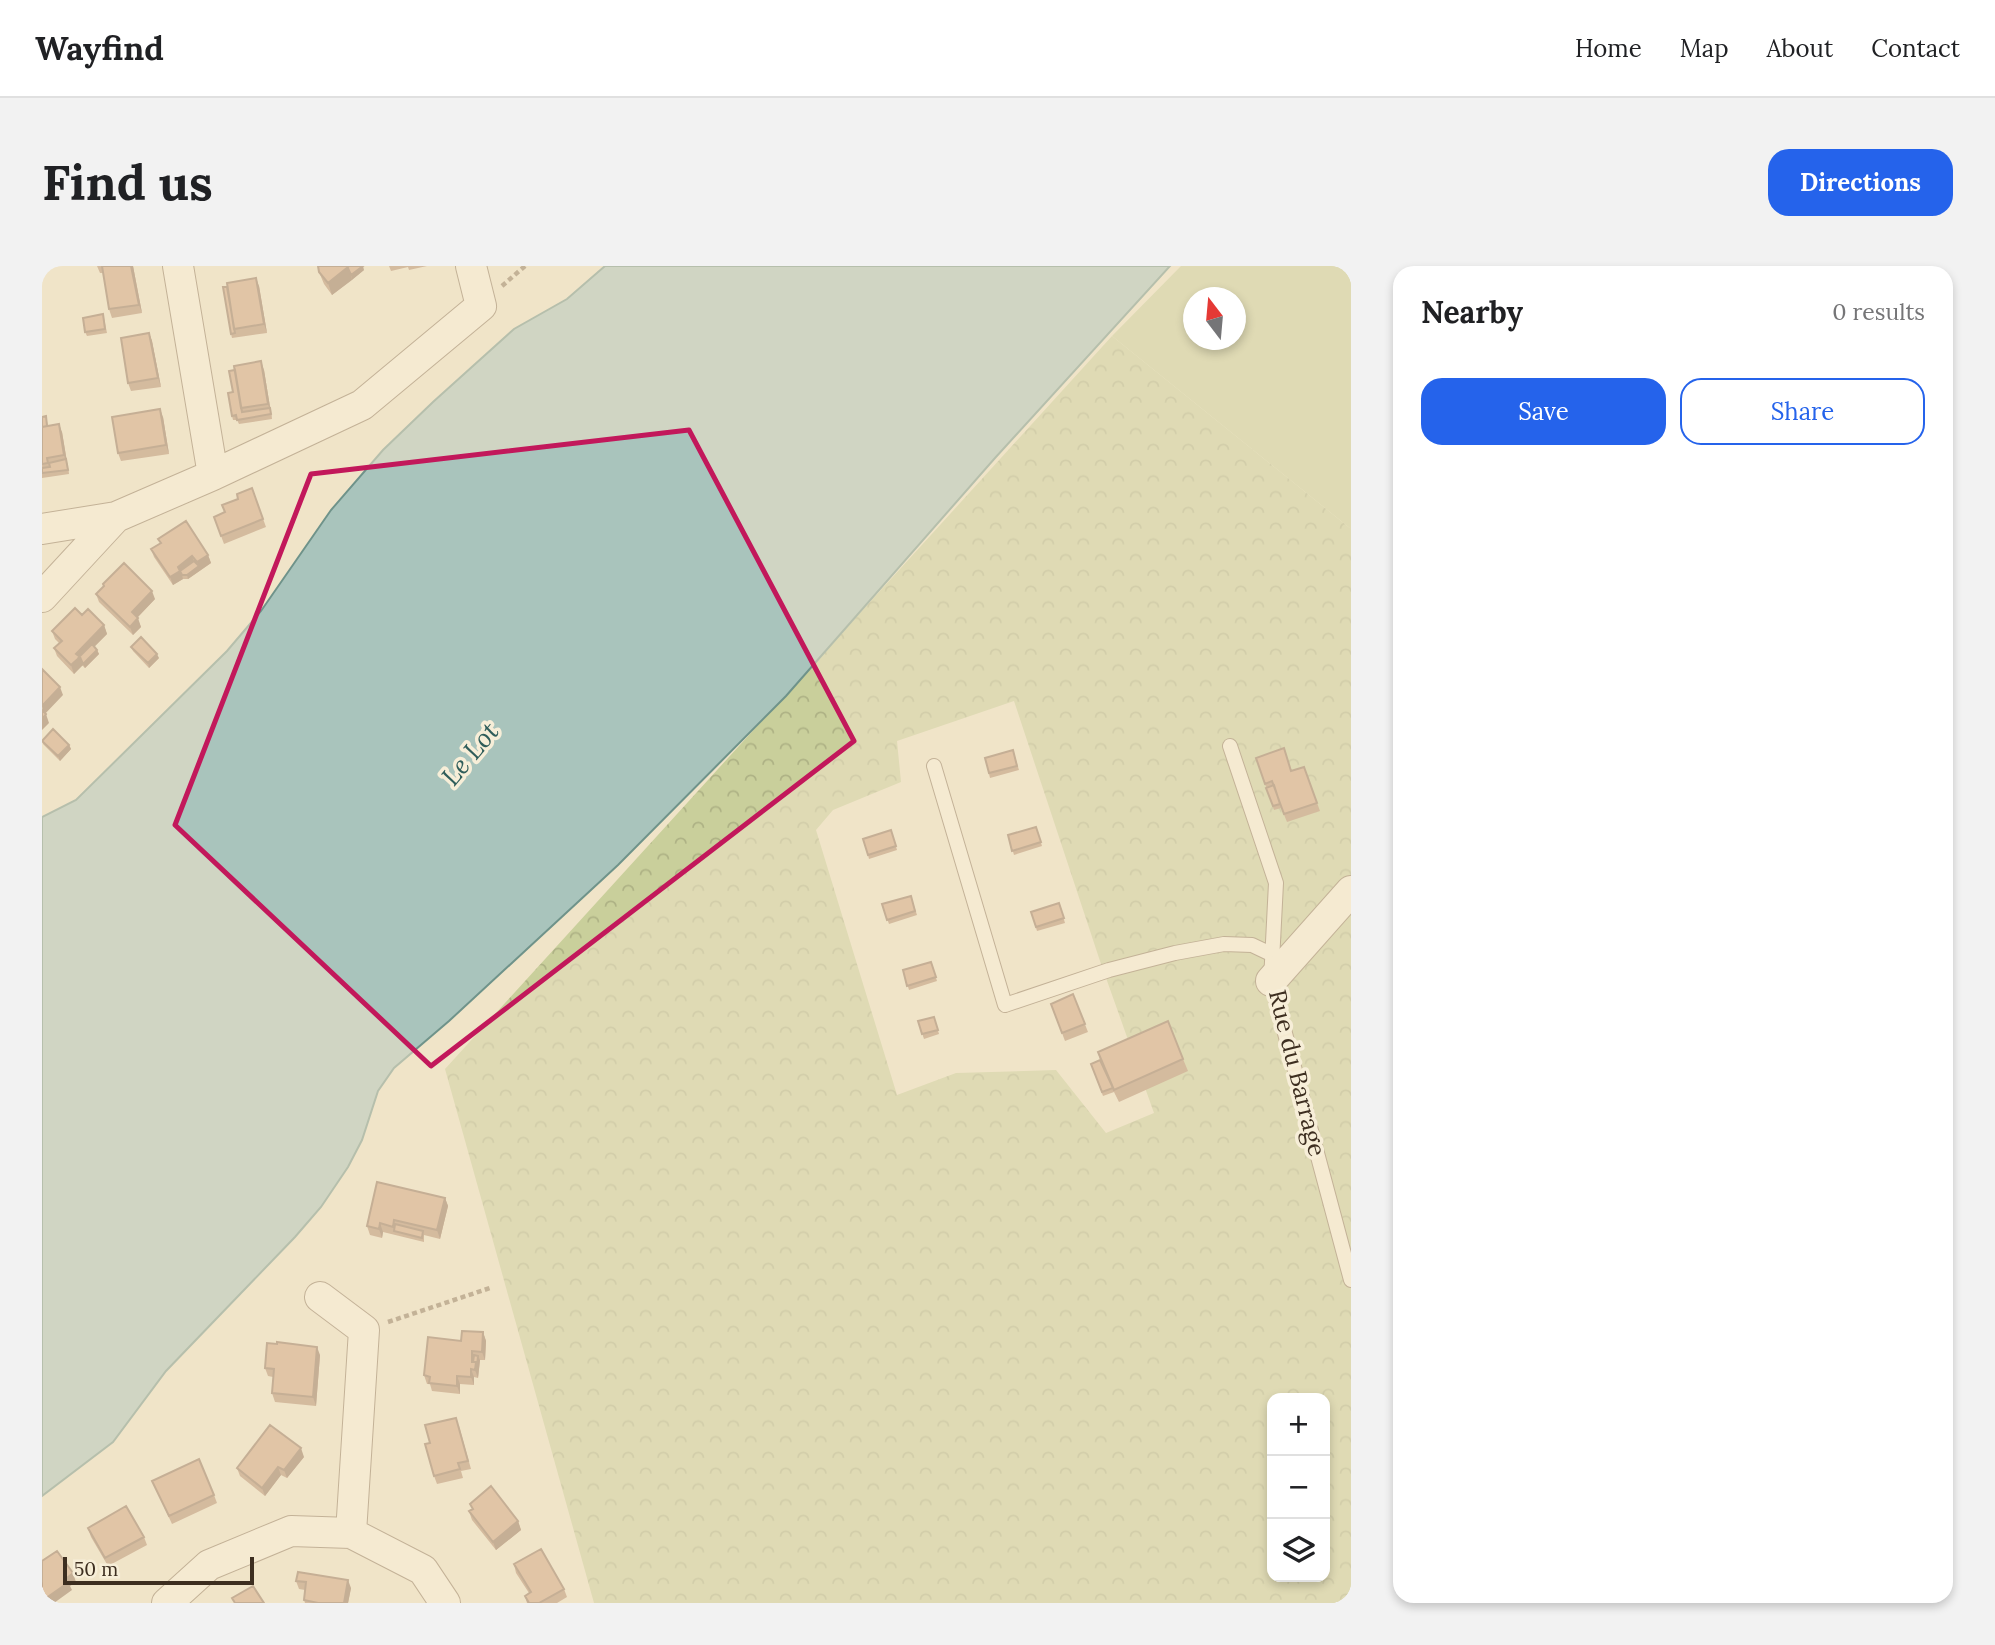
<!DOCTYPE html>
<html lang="en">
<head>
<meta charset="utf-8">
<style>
  :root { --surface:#fff; --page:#f2f2f2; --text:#202124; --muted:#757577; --line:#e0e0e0; --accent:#2563eb }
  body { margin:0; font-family:Lora,serif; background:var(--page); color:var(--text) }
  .controls { position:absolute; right:21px; bottom:21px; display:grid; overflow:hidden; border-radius:14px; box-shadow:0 4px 10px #0003 }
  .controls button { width:63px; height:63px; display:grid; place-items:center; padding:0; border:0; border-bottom:2px solid var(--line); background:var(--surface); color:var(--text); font:35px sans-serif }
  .compass { position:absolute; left:1141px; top:21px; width:63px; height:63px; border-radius:50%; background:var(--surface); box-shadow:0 4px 10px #0003; rotate:344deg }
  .scale { position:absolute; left:21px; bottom:18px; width:191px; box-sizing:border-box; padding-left:7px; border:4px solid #3d2e20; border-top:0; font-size:19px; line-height:24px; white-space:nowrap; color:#3d2e20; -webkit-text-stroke:5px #f7eed8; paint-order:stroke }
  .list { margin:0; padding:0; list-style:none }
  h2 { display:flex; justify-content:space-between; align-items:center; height:91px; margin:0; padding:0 28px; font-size:30px }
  h2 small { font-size:23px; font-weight:400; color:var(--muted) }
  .actions { display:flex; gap:14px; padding:21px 28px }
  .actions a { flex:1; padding:16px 0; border:2px solid var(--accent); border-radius:21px; text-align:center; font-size:24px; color:var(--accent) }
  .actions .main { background:var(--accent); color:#fff }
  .icon { flex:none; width:38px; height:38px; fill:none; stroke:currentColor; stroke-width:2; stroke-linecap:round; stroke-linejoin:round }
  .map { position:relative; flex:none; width:1309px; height:1337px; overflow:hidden; border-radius:21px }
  header { display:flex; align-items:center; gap:42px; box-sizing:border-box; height:98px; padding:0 35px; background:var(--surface); border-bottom:2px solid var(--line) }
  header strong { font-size:33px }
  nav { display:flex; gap:38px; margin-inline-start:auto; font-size:24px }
  .intro { display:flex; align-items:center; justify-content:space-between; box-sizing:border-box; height:168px; padding:0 42px }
  h1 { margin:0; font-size:49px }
  .button { padding:18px 32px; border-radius:21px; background:var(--accent); color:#fff; font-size:24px; font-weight:700 }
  main { display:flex; gap:42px; padding:0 42px }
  aside { flex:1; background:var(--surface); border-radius:21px; box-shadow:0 4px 10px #0003 }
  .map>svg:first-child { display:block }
  .green { fill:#c9cf9b; fill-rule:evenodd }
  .forest { fill:url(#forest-crowns); fill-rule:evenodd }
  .water { fill:#a9c4bc; stroke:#6f938a; stroke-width:2 }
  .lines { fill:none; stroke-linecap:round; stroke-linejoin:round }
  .lane-casing { stroke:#8d765c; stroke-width:16 }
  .street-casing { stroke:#8d765c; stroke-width:32 }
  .path { stroke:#8d765c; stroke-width:4.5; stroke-dasharray:5 3.5; stroke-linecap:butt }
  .lane { stroke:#faf1dc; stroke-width:14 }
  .street { stroke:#faf1dc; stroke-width:30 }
  .wall { fill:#b2896c }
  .shaded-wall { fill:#916f58 }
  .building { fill:#cf9f7d; stroke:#916f58; stroke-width:2 }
  .marked { fill:none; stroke:#c2185b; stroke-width:5; stroke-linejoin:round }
  .labels { text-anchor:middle; stroke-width:7; stroke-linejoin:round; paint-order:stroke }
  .street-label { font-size:24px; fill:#3d2e20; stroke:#f7eed8 }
  .water-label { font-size:26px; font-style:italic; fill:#2f5d5a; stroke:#f7eed8 }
</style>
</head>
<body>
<header>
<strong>Wayfind</strong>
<nav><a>Home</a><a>Map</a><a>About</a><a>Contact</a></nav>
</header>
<div class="intro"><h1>Find us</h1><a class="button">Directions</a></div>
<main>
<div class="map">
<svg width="1309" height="1337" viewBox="0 0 1309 1337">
  <defs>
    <pattern id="forest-crowns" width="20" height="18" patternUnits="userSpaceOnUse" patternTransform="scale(1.75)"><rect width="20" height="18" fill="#c9cf9b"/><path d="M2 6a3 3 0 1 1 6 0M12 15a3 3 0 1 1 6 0" fill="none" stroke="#aeb285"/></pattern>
  </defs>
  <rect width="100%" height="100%" fill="#f0e4c8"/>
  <!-- green -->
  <path class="green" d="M1139,0H1309V263L1070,70ZM1152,32H1194V74H1152Z"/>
  <!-- forest -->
  <path class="forest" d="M1070,70L1309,263V1337H552L403,803ZM972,435L1058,695L1112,847L1064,867L1014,804L914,807L855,829L774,564L791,544L859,516L855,475ZM1230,1132H1283V1311H1230Z"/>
  <!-- water -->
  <path class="water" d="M563,0H1128L953,192L744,430L576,599L407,755L352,802L336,825L320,874L306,901L279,941L253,971L124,1105L71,1176L0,1230V551L34,534L185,385L219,345L289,244L341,184L391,136L472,63L525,33Z"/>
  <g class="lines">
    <defs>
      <path id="lane" d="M1188,480L1234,617L1229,715L1309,1014
        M892,500L963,739L1067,704L1133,687L1182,678L1210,679L1231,689"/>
      <path id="street" d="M136,0L171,209
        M0,263L74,251
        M0,331L74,251L171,209L320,139L439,40L429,0
        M1229,715L1309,625
        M278,1031L322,1064L309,1267
        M125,1337L167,1299L249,1265L309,1267L381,1304L403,1337"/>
    </defs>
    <!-- lane casing -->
    <use href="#lane" class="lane-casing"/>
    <!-- street casing -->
    <use href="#street" class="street-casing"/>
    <!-- path -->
    <path class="path" d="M460,20L483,0
      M346,1056L448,1022"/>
    <!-- lane -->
    <use href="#lane" class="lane"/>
    <!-- street -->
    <use href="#street" class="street"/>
  </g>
  <!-- wall -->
  <path class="wall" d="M55,0H91L100,47L70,52L67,43L61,7H58Z
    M347,0H385L367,4L366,1L349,5Z
    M322,4L290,29L282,18L277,6Z
    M217,20L225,67L190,72L189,68Z
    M62,52L65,67L45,70L43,66Z
    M107,67L110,75L119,121L89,125L86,117Z
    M222,104L230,153L197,158L195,154H191L190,150L191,126Z
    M4,150L6,160L20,166L27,208L0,212V151Z
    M121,151L127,188L79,195L76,187Z
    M210,222L224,261L182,278L172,251L183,246L196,232Z
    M116,273L166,289L169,297L146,313H141L131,319L112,291L109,283L118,277Z
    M61,318L113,333L95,352L99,361L91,369L57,336L54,328L62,321Z
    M40,349L62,359L65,368L52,381L55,384L57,388L43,402L40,399L32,408L15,390L12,382L17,377L13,373L10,365Z
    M89,381L117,392L107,402L91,385Z
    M0,474L27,479L29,483L18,495L1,478Z
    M971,484L977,504L948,512L943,492Z
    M1214,492L1250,505L1262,501L1278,545L1245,556L1238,539L1239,542L1232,544Z
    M994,561L1000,580L972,589L966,569Z
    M849,564L855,584L827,593L826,589Z
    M869,630L875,649L847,658L840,638Z
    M1017,637L1023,657L995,665L989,646Z
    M889,696L895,715L867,724L861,704Z
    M1031,728L1046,766L1023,775L1009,738Z
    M892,751L897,768L882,773L876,755Z
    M1056,786L1141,793L1146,805L1077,836L1072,826L1061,830L1049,798L1058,794Z
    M403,932L406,940L398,973L382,969V976L341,966L340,972L328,969L325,960Z
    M441,1066L444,1075L443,1094H438L436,1112L432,1111V1119L418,1118V1128L390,1125L388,1118H385L382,1109L419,1075Z
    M278,1089L274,1140L233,1136L230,1127L231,1111L226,1110L223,1102Z
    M417,1160L429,1203L419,1205L421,1212L395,1218L392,1210L388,1177Z
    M262,1191L245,1212L239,1209L223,1230L198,1210L195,1202Z
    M110,1215L172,1229L175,1237L130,1258Z
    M428,1238L476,1255L479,1264L454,1284L430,1254L427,1245L430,1243Z
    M46,1262L102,1271L105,1279L66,1300L49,1271Z
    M472,1298L522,1323L525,1331L515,1337H485L483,1330L487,1327L474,1307Z
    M254,1315L309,1322L306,1337H263L262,1334L263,1324L257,1323Z"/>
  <!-- shaded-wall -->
  <path class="shaded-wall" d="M89,0H91L100,47L97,39Z
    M321,0L322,4L310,14L309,9Z
    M306,1L310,14L290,29L286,17Z
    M214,12L217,20L225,67L222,58Z
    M107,67L110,75L119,121L116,112Z
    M219,95L222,104L230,153L226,138Z
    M118,143L121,151L127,188L124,179Z
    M17,158L20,166L27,208L22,189Z
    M166,289L169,297L146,313L145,309L157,300L155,296Z
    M150,290L153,299L140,309L141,313L131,319L128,311L136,301Z
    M110,325L113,333L93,354L90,346Z
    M96,352L99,361L91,369L88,361Z
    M62,359L65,368L39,394L41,399L32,408L29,399L34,388Z
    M55,384L57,388L43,402L41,398Z
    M115,388L117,392L107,402L106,397Z
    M18,421L21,429L1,450L0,440Z
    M4,448L7,457L0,464V453Z
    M27,479L29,483L18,495L16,490Z
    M403,932L406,940L398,973L395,964Z
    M338,957L341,966L340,972L337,963Z
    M441,1066L444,1075L443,1094L440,1086Z
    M275,1081L278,1089L274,1140L271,1131Z
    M436,1090L438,1094L436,1112L433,1104L434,1096Z
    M429,1103L432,1111V1119L429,1111Z
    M415,1110L418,1118V1128L415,1120Z
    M259,1182L262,1191L245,1212L242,1204Z
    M236,1201L239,1209L223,1230L220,1222Z
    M476,1255L479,1264L454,1284L451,1276Z
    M31,1307L34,1316L28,1320L30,1324L12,1337H0V1335Z
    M306,1314L309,1322L306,1337H302Z"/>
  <!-- building -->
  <path class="building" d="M60,0H89L97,39L67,43Z
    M276,0H305L306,1L286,17L277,6Z
    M305,0H321L309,9Z
    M214,12L222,58L192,63L185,17Z
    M181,21H185L193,67L189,68Z
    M61,48L63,63L43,66L41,52Z
    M107,67L116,112L86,117L79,72Z
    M219,95L226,138L199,142L192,100Z
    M193,104L200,146L228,142L229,148L195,154L194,149L190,150L186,127L191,126L187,105Z
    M118,143L124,179L76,187L70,151Z
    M4,150L5,160L0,161V151Z
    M17,158L22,189L5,192L6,197L0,198V161Z
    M24,193L26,204L0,207V202L8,201L7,197Z
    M210,222L221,253L179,270L172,251L183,246L180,239L196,233L195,228Z
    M144,255L166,289L155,296L150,290L136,301L138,305L128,311L109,283L119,277L116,273Z
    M152,295L157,300L145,309H140L138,305Z
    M82,297L110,325L90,346L96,352L88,361L54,328L62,320L61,318Z
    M33,342L40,349L46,343L62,359L34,388L38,391L29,399L12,382L20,375L10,365Z
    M99,371L115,388L106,397L89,381Z
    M50,378L55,384L41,398L38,391L36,392Z
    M0,403L18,421L0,440Z
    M0,444L4,448L0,453Z
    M11,463L27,479L16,490L0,475Z
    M1242,482L1249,505L1262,501L1275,537L1242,548L1230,515L1223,518L1214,492Z
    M971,484L975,500L947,507L943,492Z
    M1232,519L1238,538L1231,540L1224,522Z
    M994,561L999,576L970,585L966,569Z
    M849,564L854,580L826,589L821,573Z
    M869,630L873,645L845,654L840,638Z
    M1017,637L1022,652L994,661L989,646Z
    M889,696L894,711L865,720L861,704Z
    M1031,728L1043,758L1020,767L1009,738Z
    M892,751L896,764L880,768L876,755Z
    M1126,755L1141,793L1072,824L1056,786Z
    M1058,794L1071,822L1060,826L1049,798Z
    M335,916L403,932L395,964L352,954L351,961L338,957L337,963L325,960Z
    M353,958L381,965L380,972L352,965Z
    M420,1065L441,1066L440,1086L430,1085V1096H434L433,1104L429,1103V1111L415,1110V1120L387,1117L388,1111L382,1109L386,1071L419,1075Z
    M235,1076L275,1081L271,1131L230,1127L232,1103L223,1102L225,1077L235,1078Z
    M432,1089L436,1090L435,1100L434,1096H431Z
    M414,1152L426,1195L416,1197L418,1203L392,1210L383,1178L388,1177L383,1159Z
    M228,1159L259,1182L242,1204L236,1201L220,1222L195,1202Z
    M157,1193L172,1229L127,1250L110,1215Z
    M449,1220L476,1255L451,1276L427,1245L431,1243L428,1238Z
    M84,1240L102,1271L63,1292L46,1262Z
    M499,1283L522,1323L497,1337H487L483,1330L489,1326L472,1298Z
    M15,1285L31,1307L25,1312L27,1316L0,1335V1295Z
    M256,1306L306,1314L302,1337H276L262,1334L264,1316L254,1315Z
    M211,1320L222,1337H193L190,1332Z"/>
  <!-- marked area -->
  <path d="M0 0H1309V1337H0ZM647,164L812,475L389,800L133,559L269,208Z" fill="#f0e4c8" fill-opacity=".55" fill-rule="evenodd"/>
  <path class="marked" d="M647,164L812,475L389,800L133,559L269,208Z"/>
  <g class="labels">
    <!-- street labels -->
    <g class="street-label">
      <text transform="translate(1255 807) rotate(76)" y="8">Rue du Barrage</text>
    </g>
    <!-- water labels -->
    <g class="water-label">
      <text transform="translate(428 488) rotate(-50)" y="9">Le Lot</text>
    </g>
  </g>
</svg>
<div class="controls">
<button>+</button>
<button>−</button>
<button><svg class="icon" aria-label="layers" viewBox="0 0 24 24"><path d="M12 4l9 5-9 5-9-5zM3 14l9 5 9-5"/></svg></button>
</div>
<svg class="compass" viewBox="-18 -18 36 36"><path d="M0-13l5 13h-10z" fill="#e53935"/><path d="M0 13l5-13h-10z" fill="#757577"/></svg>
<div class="scale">50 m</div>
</div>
<aside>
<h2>Nearby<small>0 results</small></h2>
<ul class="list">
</ul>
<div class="actions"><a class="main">Save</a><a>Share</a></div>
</aside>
</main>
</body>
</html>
